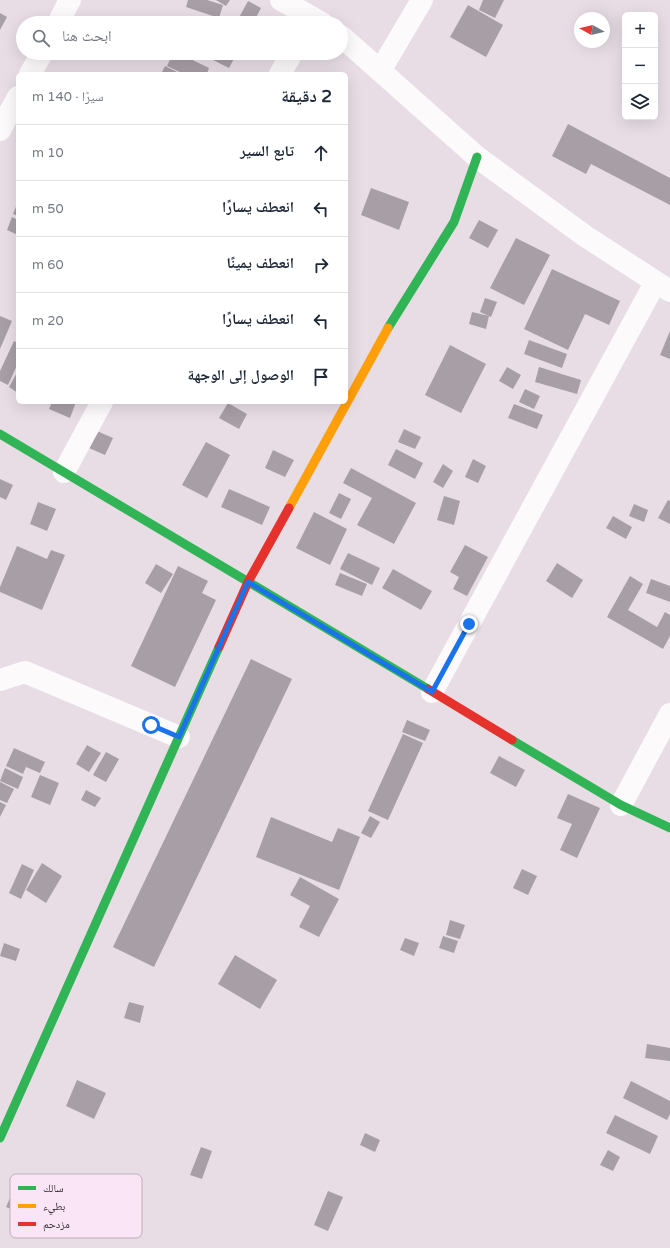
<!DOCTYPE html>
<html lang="ar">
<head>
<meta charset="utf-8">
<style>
  :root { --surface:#fff; --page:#f6f6f7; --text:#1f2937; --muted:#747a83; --line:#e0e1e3 }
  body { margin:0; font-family:"Varela Round","Noto Naskh Arabic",sans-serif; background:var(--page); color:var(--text); direction:rtl }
  .controls { position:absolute; right:12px; top:12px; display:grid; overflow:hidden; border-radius:6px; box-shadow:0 4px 16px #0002 }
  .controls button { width:36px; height:36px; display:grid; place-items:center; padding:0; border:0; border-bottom:1px solid var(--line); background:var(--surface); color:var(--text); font:20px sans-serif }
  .compass { position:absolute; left:574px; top:12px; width:36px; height:36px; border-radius:50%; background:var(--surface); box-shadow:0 4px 16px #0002; rotate:278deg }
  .stop { position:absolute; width:12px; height:12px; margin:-9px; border:3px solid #1a73e8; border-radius:50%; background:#fff }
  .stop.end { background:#1a73e8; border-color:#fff; box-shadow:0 1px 4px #0008 }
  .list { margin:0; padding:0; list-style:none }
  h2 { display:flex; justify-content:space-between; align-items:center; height:52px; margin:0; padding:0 16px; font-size:17px }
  h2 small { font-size:13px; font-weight:400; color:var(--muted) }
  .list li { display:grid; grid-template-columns:26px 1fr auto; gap:12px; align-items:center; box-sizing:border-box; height:56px; padding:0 16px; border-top:1px solid var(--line) }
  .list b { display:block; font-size:15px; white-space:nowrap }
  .list em { font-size:13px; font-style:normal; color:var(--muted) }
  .icon { flex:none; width:22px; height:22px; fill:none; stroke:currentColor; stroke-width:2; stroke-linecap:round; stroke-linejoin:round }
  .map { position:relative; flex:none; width:670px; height:1248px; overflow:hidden; direction:ltr }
  .search { position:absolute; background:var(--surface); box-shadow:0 4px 16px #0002; left:16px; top:16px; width:332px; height:44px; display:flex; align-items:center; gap:10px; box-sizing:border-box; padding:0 14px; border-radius:22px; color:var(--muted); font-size:15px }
  .panel { position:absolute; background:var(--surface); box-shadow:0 4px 16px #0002; left:16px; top:72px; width:332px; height:332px; border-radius:6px; direction:rtl }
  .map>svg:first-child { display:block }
  .building { fill:#a89fa6 }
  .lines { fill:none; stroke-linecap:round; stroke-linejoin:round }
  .street { stroke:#fcfafb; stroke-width:22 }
  .fast { stroke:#30b455; stroke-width:9 }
  .slow { stroke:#ff9f0a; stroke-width:9 }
  .jam { stroke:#e5322d; stroke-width:9 }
  .route { stroke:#1a73e8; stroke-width:5 }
  .key { fill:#fae5f6; stroke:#beadbb; stroke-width:1 }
  .key-label { font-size:11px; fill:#332b31 }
</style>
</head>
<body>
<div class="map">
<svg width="670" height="1248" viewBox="0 0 670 1248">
  <rect width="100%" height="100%" fill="#e8dde5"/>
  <!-- building -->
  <path class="building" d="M188,0H207L223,5L219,18L186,7Z
    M216,0H230L226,6Z
    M483,0H504L495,18L479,10Z
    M248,1L261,8L253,23H236Z
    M468,5L503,25L486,57L450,37Z
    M0,13L7,17L0,30Z
    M145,18L155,23H142Z
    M191,19L199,23H189Z
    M173,53H178L209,68L207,74H184L167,66Z
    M207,53H237L229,68L205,56Z
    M165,66L181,74H161Z
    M568,124L670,178V205L591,164L586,174L552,156Z
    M371,188L409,202L399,230L361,215Z
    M18,202V216L13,214Z
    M12,217L18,220V235L7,230Z
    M479,220L498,230L488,248L469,238Z
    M516,238L550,255L524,305L490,288Z
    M552,269L620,301L609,325L585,314L568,350L524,329Z
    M485,298L497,302L491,317L480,312Z
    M472,312L489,316L486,329L469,324Z
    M0,316L12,321L0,349Z
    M670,331V359L660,355Z
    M529,340L567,354L562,368L524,354Z
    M14,341L18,343V363L8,385L0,381V371Z
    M450,345L486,364L461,413L425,395Z
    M507,367L521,375L513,389L499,381Z
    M539,367L581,380L577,394L535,382Z
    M18,371V393L9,387Z
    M525,389L540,396L534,409L519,402Z
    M52,402H76L70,418L49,409Z
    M228,403L247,414L239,429L219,418Z
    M514,404L543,415L537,429L508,418Z
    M90,428L113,438L105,455L82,445Z
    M404,429L421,437L415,449L398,442Z
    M206,442L230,455L207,498L182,485Z
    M396,449L423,463L415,479L388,465Z
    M273,450L294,460L285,477L265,468Z
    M473,459L486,466L478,483L465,477Z
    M443,464L453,471L443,488L433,482Z
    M351,468L416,503L394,544L357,525L372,498L343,483Z
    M0,479L13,485L6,500L0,497Z
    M229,489L270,507L262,525L221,507Z
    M339,493L351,499L341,519L329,513Z
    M444,496L460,501L454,525L437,520Z
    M668,500L670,501V524L658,518Z
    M38,502L56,509L47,531L30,524Z
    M634,504L648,510L644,522L629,516Z
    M314,512L347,529L330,565L296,548Z
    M613,516L632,527L626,539L606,528Z
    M465,545L488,557L467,596L453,589L459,577L450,572Z
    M17,546L47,559L51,550L65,555L42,610L0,592V587Z
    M348,553L380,568L372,585L340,569Z
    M557,563L583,580L572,598L546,581Z
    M156,564L173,574L161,593L145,583Z
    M178,566L208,581L202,593L216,600L175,687L131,666Z
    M393,569L432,591L421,610L382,588Z
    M340,573L367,584L362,596L335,585Z
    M630,576L643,584L628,610L657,627L665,612L670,615V636L663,649L607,617Z
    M651,579L670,586V602L646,593Z
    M251,659L292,679L154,967L113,947Z
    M407,720L430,730L425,741L402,732Z
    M403,734L423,743L388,820L368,811Z
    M87,745L101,753L89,772L76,764Z
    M14,748L45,762L40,773L26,767L23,774L6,766Z
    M106,752L119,759L106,782L93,775Z
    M499,756L525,770L516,787L490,773Z
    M5,768L23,777L18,789L0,781Z
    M40,775L59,783L50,805L31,797Z
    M0,782L14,789L7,803L0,800Z
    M86,790L101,798L95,807L81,800Z
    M568,794L600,808L577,858L560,850L572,824L557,818Z
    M0,802L6,805L0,817Z
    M370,816L380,822L371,838L361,833Z
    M271,817L332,842L338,828L360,837L339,890L256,857Z
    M42,863L62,876L46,903L26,890Z
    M22,864L34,870L21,899L9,893Z
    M522,869L537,876L528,895L513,888Z
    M300,877L339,899L319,937L299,927L310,906L290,895Z
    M450,920L465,925L460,939L446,935Z
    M443,936L458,941L454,953L439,948Z
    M405,938L419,943L414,956L400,950Z
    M4,943L20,949L16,961L0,956Z
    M235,955L277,980L260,1009L218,984Z
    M129,1002L144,1006L140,1023L124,1018Z
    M647,1044L670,1048V1061L645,1058Z
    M77,1080L106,1093L94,1119L66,1106Z
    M631,1081L670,1101V1114L667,1120L623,1098Z
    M615,1115L658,1136L650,1154L606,1133Z
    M365,1133L380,1140L375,1152L360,1145Z
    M201,1147L212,1151L202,1179L190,1175Z
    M608,1150L620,1157L613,1171L600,1165Z
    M13,1191L28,1197L21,1213L6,1207Z
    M328,1191L343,1197L328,1231L314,1225Z"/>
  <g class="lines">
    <!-- street -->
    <path class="street" d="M281,0L322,23
      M58,23L70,0
      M341,36L477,157L585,236L670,291
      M380,71L422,0
      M30,74L42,53
      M280,74L292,53
      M0,130L18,97
      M64,472L102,402
      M0,680L25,672L179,737
      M432,692L655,283
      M621,805L670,714"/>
    <!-- fast -->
    <path class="fast" d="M388,328L454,222L477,157
      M0,434L428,689
      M512,740L621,805L670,828
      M0,1138L219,647"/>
    <!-- slow -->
    <path class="slow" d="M289,508L388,328"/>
    <!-- jam -->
    <path class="jam" d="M219,647L248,582L289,508
      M428,689L512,740"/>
  </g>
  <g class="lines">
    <!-- route -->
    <path class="route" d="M151,725L179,737L248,582L432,692L469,624"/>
  </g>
  <!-- legend -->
  <rect x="10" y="1174" width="132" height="64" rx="6" class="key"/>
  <rect x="18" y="1186" width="18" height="4" fill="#30b455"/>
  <rect x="18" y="1204" width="18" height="4" fill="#ff9f0a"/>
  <rect x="18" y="1222" width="18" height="4" fill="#e5322d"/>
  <g class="key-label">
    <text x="43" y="1192">سالك</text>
    <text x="43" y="1210">بطيء</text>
    <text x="43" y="1228">مزدحم</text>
  </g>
</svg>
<div class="controls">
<button>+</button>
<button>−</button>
<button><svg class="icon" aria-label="layers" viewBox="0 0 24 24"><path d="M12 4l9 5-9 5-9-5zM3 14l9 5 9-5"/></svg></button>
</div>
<svg class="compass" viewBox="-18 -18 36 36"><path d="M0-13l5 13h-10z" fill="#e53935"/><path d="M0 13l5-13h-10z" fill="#747a83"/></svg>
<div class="stop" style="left:151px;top:725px"></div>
<div class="stop end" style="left:469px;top:624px"></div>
<div class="search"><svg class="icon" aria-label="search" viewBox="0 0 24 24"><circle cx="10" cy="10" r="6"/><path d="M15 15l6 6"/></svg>ابحث هنا</div>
<section class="panel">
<h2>2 دقيقة<small>سيرًا · 140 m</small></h2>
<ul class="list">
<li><svg class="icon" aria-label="ahead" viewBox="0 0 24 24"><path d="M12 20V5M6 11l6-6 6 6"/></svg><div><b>تابع السير</b></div><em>10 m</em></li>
<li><svg class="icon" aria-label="left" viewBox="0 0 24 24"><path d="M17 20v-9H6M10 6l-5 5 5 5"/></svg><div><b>انعطف يسارًا</b></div><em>50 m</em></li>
<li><svg class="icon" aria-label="right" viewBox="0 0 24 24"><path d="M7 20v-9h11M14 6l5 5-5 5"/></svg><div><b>انعطف يمينًا</b></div><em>60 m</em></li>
<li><svg class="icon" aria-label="left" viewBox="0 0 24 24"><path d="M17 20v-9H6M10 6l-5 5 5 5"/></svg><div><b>انعطف يسارًا</b></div><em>20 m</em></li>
<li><svg class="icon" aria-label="arrive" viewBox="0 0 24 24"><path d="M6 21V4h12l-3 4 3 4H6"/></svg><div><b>الوصول إلى الوجهة</b></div></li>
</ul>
</section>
</div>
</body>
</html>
